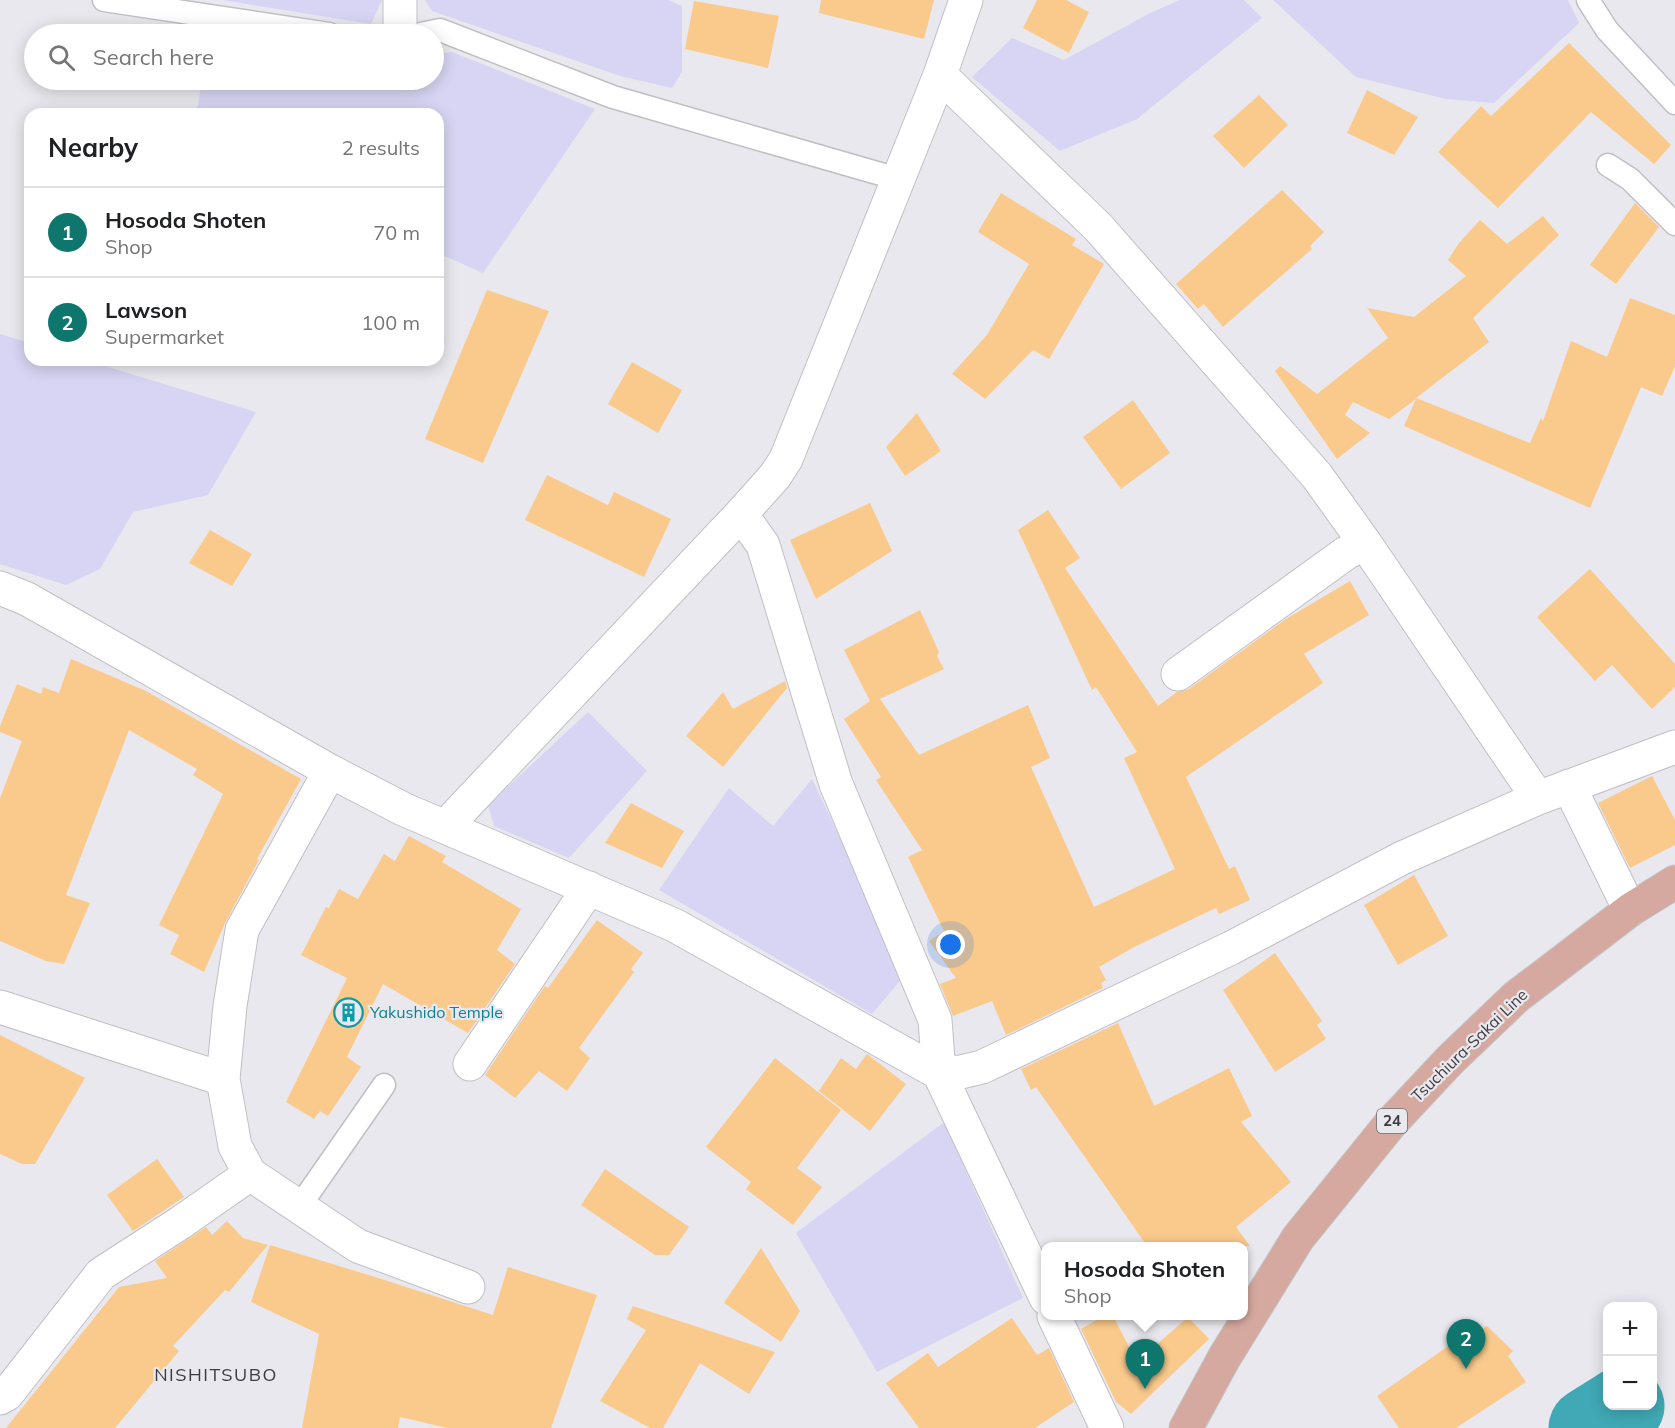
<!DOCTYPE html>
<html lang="en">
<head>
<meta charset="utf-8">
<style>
  :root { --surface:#fff; --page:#f6f6f6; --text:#202124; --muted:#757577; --line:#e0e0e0; --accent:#0f766e }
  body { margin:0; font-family:Mulish,sans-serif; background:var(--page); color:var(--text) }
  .controls { position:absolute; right:18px; bottom:18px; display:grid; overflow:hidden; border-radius:12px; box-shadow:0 3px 15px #0003 }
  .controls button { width:54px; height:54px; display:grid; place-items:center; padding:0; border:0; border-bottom:2px solid var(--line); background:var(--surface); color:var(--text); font:30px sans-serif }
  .you { position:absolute; left:951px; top:945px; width:21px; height:21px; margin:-15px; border:4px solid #fff; border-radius:50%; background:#1a73e8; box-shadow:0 0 0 9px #1a73e833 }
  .badge { display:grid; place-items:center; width:39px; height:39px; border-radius:50%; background:var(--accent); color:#fff; font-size:20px; font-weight:700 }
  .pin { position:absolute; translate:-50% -50px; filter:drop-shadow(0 2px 3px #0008) }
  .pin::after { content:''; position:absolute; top:32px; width:21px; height:18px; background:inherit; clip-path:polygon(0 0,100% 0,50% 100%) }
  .popup { position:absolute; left:1041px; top:1242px; width:207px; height:78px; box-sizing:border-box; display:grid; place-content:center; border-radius:12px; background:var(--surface); filter:drop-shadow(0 2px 4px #0005); font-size:20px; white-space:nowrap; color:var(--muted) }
  .popup b { font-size:22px; color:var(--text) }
  .popup::after { content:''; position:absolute; left:50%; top:100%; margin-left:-12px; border:12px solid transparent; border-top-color:var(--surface) }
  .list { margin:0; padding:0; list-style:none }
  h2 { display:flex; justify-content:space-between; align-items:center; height:78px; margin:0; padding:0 24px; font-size:26px }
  h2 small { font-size:20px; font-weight:400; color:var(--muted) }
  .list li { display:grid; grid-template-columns:39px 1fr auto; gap:18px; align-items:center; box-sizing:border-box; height:90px; padding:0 24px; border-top:2px solid var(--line) }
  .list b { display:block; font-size:22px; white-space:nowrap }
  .list p { margin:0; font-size:20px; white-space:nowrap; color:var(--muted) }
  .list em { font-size:20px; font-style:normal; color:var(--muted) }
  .icon { flex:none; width:33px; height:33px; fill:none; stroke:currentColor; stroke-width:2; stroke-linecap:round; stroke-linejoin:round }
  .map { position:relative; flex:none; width:1675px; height:1428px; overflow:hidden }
  .search { position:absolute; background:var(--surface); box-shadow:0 3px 15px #0003; left:24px; top:24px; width:420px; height:66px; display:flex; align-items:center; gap:15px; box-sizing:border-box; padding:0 21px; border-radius:33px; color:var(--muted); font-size:22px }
  .panel { position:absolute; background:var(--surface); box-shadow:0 3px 15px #0003; left:24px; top:108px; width:420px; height:258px; border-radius:18px }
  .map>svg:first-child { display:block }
  .green { fill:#d7d5f3 }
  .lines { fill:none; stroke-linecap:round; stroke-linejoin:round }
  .river { stroke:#40a9b5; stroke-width:81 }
  .building { fill:#faca8c }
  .lane-casing { stroke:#c0bfc5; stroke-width:25 }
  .street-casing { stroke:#c0bfc5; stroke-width:35 }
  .primary-casing { stroke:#c4c4c5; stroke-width:35 }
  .lane { stroke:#fff; stroke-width:22 }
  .street { stroke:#fff; stroke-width:33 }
  .primary { stroke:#d5a9a0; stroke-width:33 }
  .labels { text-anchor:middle; stroke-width:4.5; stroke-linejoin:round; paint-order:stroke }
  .shield { fill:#e9e8ee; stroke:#706f73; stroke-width:1.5 }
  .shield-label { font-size:15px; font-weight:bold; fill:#3c3b3e }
  .culture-label { font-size:16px; fill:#0d838f; stroke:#e9e8ee; text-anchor:start }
  .street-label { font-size:16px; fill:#3c3b3e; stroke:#e9e8ee }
  .neighbourhood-label { font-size:18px; letter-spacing:1.5px; fill:#3c3b3e; stroke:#e9e8ee }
</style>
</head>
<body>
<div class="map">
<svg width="1675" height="1428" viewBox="0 0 1675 1428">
  <rect width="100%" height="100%" fill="#e9e8ee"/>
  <!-- green -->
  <path class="green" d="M222,0H382L371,24Z
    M425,0H668L682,6V72L672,88L620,76L432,11Z
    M1180,0H1244L1262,18L1137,119L1060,151L972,77L1012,38L1064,60L1150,13Z
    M1273,0H1568L1579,23L1494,103L1446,99L1356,77Z
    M452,52L595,109L483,273L438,253V114H194L198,105L202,80H434V54Z
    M0,334L30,343V360H85L256,412L208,495L133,512L100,569L66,585L0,564Z
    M588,712L647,771L569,858L494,826L488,805Z
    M812,779L905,975L872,1014L659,890L729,788L773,826Z
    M944,1122L1023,1298L877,1372L796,1233Z"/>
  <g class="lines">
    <!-- river -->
    <path class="river" d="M1589,1428L1624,1406"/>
  </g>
  <!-- building -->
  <path class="building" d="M821,0H934L924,39L819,13Z
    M1037,0H1066L1089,12L1069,53L1023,28Z
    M694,1L779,16L768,68L685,49Z
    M1569,43L1671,145L1654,164L1591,112L1498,208L1438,152L1481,106L1491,116Z
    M1367,90L1418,117L1394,155L1347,133Z
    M1259,95L1288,125L1244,168L1213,136Z
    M1282,190L1324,232L1310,246L1312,249L1223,327L1204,304L1198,309L1176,284Z
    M1001,193L1076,239L1072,245L1104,264L1049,359L1033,350L985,399L952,374L987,335L1029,264L978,232Z
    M1635,203L1659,227L1616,284L1590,265Z
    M1543,216L1559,235L1473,318L1489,342L1416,398L1530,443L1541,418L1543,421L1571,341L1607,357L1630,298L1675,315V366L1662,396L1641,387L1590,508L1404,426L1416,399L1389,419L1353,402L1345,415L1370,433L1337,459L1275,371L1280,366L1317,394L1388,338L1367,308L1414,317L1466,276L1448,260L1459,243L1480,220L1507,244Z
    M487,290L549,311L483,463L425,439Z
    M632,362L682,390L658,433L608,404Z
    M1133,400L1170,453L1121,489L1083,437Z
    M917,413L941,451L905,476L886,447Z
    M547,475L608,505L614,492L671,519L644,577L525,520Z
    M870,503L892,551L816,599L790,540Z
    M1048,510L1080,558L1065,568L1158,706L1177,692L1189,689L1286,619L1350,581L1369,615L1304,654L1323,683L1186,777L1229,869L1235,866L1250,900L1219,914L1216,908L1134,947L1099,967L1106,980L1101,983L1103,988L1006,1035L992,1001L953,1016L940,984L956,978L929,941L944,931L908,857L922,850L876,780L881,777L844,719L870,701L844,650L920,610L939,652L937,656L944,669L880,699L919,755L1028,705L1050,758L1031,767L1094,907L1175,869L1124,758L1137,752L1096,687L1092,690L1018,530Z
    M210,530L252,554L232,586L189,563Z
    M1590,569L1675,664V687L1652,709L1612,665L1595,681L1537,617Z
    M71,659L146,691L301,779L257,859L259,860L226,921L204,972L170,954L179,935L159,925L223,794L193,775L197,769L129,730L66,895L90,903L64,964L46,961L0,941V798L22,741L0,732V726L17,684L41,694L43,687L59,693Z
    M785,681L787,688L723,767L686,736L723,692L733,709Z
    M1652,776L1675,820V845L1630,868L1598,803Z
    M631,803L684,831L662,868L605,843Z
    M409,836L446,856L442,862L521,909L497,950L515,964L468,1033L383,984L347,1057L361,1067L328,1116L320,1111L314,1119L286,1102L347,978L301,955L326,907L329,908L339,889L358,899L384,854L395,861Z
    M1414,875L1448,936L1398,965L1364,905Z
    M597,920L643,953L631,969L634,972L579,1048L590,1058L567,1091L539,1071L515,1098L485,1075L545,986L548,988Z
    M1275,953L1322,1021L1317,1025L1326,1039L1275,1072L1223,990Z
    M1118,1023L1154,1106L1229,1068L1252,1116L1241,1122L1291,1182L1236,1227L1250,1246H1147L1036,1087L1031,1090L1021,1069Z
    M0,1035L85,1078L35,1164H22L0,1154Z
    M867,1054L906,1084L870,1131L819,1091L841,1058L856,1069Z
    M775,1058L841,1110L797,1168L822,1187L793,1225L746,1189L751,1182L706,1147Z
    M157,1159L184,1197L133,1231L107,1195Z
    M605,1169L689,1227L669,1255H655L581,1205Z
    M227,1221L243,1238L268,1245L229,1292L225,1290L173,1346L179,1351L115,1428H6L119,1287L167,1278L155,1261L206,1227L212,1235Z
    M270,1245L372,1276L493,1315L508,1267L597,1295L551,1428H447L400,1417L398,1428H302L319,1334L251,1302Z
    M761,1248L800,1311L781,1342L724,1303Z
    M633,1306L775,1352L749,1394L700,1363L663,1428H650L600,1401L646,1330L627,1319Z
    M1103,1316H1113L1137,1362L1188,1317L1209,1339L1131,1414L1116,1402L1081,1329Z
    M1012,1318L1037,1355L1049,1348L1074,1402L1035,1428H919L886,1383L928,1353L938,1367Z
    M1487,1326L1513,1351L1508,1356L1526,1382L1456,1428H1399L1377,1396L1457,1340L1463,1342Z"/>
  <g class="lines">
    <defs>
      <path id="lane" d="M104,0L329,34
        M1588,0L1607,30L1675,103
        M421,34L440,30L613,97L898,179
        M1608,165L1630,179L1675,224
        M299,1207L384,1085"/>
      <path id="street" d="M400,34V0
        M940,75L1098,227L1317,476L1365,543L1538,798
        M741,514L763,545L836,784L935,1020L939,1073L1046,1298
        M0,588L27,599L330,771L403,809L674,925L939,1073L961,1072L982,1067L1231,948L1402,858L1538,798L1675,747
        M1178,674L1346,553L1365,543
        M330,771L242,930L230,1006L223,1079L235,1146L250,1174L358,1246L468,1287
        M1569,786L1630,910
        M445,827L741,514L775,476L786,459L940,75L966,0
        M0,1007L223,1079
        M470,1064L589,888
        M1054,1316L1107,1428
        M0,1398L7,1394L101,1274L180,1223L250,1174"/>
      <path id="primary" d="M1186,1428L1224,1358L1298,1238L1391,1123L1450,1060L1516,997L1630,910L1675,882"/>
    </defs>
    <!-- lane casing -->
    <use href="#lane" class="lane-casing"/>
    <!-- street casing -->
    <use href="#street" class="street-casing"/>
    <!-- primary casing -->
    <use href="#primary" class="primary-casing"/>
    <!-- lane -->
    <use href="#lane" class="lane"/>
    <!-- street -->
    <use href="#street" class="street"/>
    <!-- primary -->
    <use href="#primary" class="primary"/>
  </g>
  <!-- icons -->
  <defs>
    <symbol id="building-ring" viewBox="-11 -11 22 22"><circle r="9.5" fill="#e9e8ee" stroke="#0f9aa8" stroke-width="1.5"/><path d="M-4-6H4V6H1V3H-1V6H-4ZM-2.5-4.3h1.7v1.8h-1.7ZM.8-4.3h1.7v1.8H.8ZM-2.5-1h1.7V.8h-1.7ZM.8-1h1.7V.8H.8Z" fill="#0f9aa8"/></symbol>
  </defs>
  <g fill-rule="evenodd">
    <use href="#building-ring" x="332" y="996" width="33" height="33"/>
  </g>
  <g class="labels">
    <!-- shield labels -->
    <rect class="shield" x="1377" y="1109" width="30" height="24" rx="4.5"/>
    <g class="shield-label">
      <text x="1392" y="1126">24</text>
    </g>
    <!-- culture labels -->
    <g class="culture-label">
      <text x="370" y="1018">Yakushido Temple</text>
    </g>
    <!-- street labels -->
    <g class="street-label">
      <text transform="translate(1469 1045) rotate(-44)" y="6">Tsuchiura-Sakai Line</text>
    </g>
    <!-- neighbourhood labels -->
    <g class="neighbourhood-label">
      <text x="216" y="1381">NISHITSUBO</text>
    </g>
  </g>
</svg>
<div class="controls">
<button>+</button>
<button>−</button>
</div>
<div class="you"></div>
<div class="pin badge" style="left:1145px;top:1389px">1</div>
<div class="popup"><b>Hosoda Shoten</b>Shop</div>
<div class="pin badge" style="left:1466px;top:1369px">2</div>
<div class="search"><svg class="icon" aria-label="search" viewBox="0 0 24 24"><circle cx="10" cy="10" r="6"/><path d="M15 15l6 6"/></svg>Search here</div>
<section class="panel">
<h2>Nearby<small>2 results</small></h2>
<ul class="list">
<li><span class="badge">1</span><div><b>Hosoda Shoten</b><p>Shop</p></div><em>70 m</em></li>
<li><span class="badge">2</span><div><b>Lawson</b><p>Supermarket</p></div><em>100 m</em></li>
</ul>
</section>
</div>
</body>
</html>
